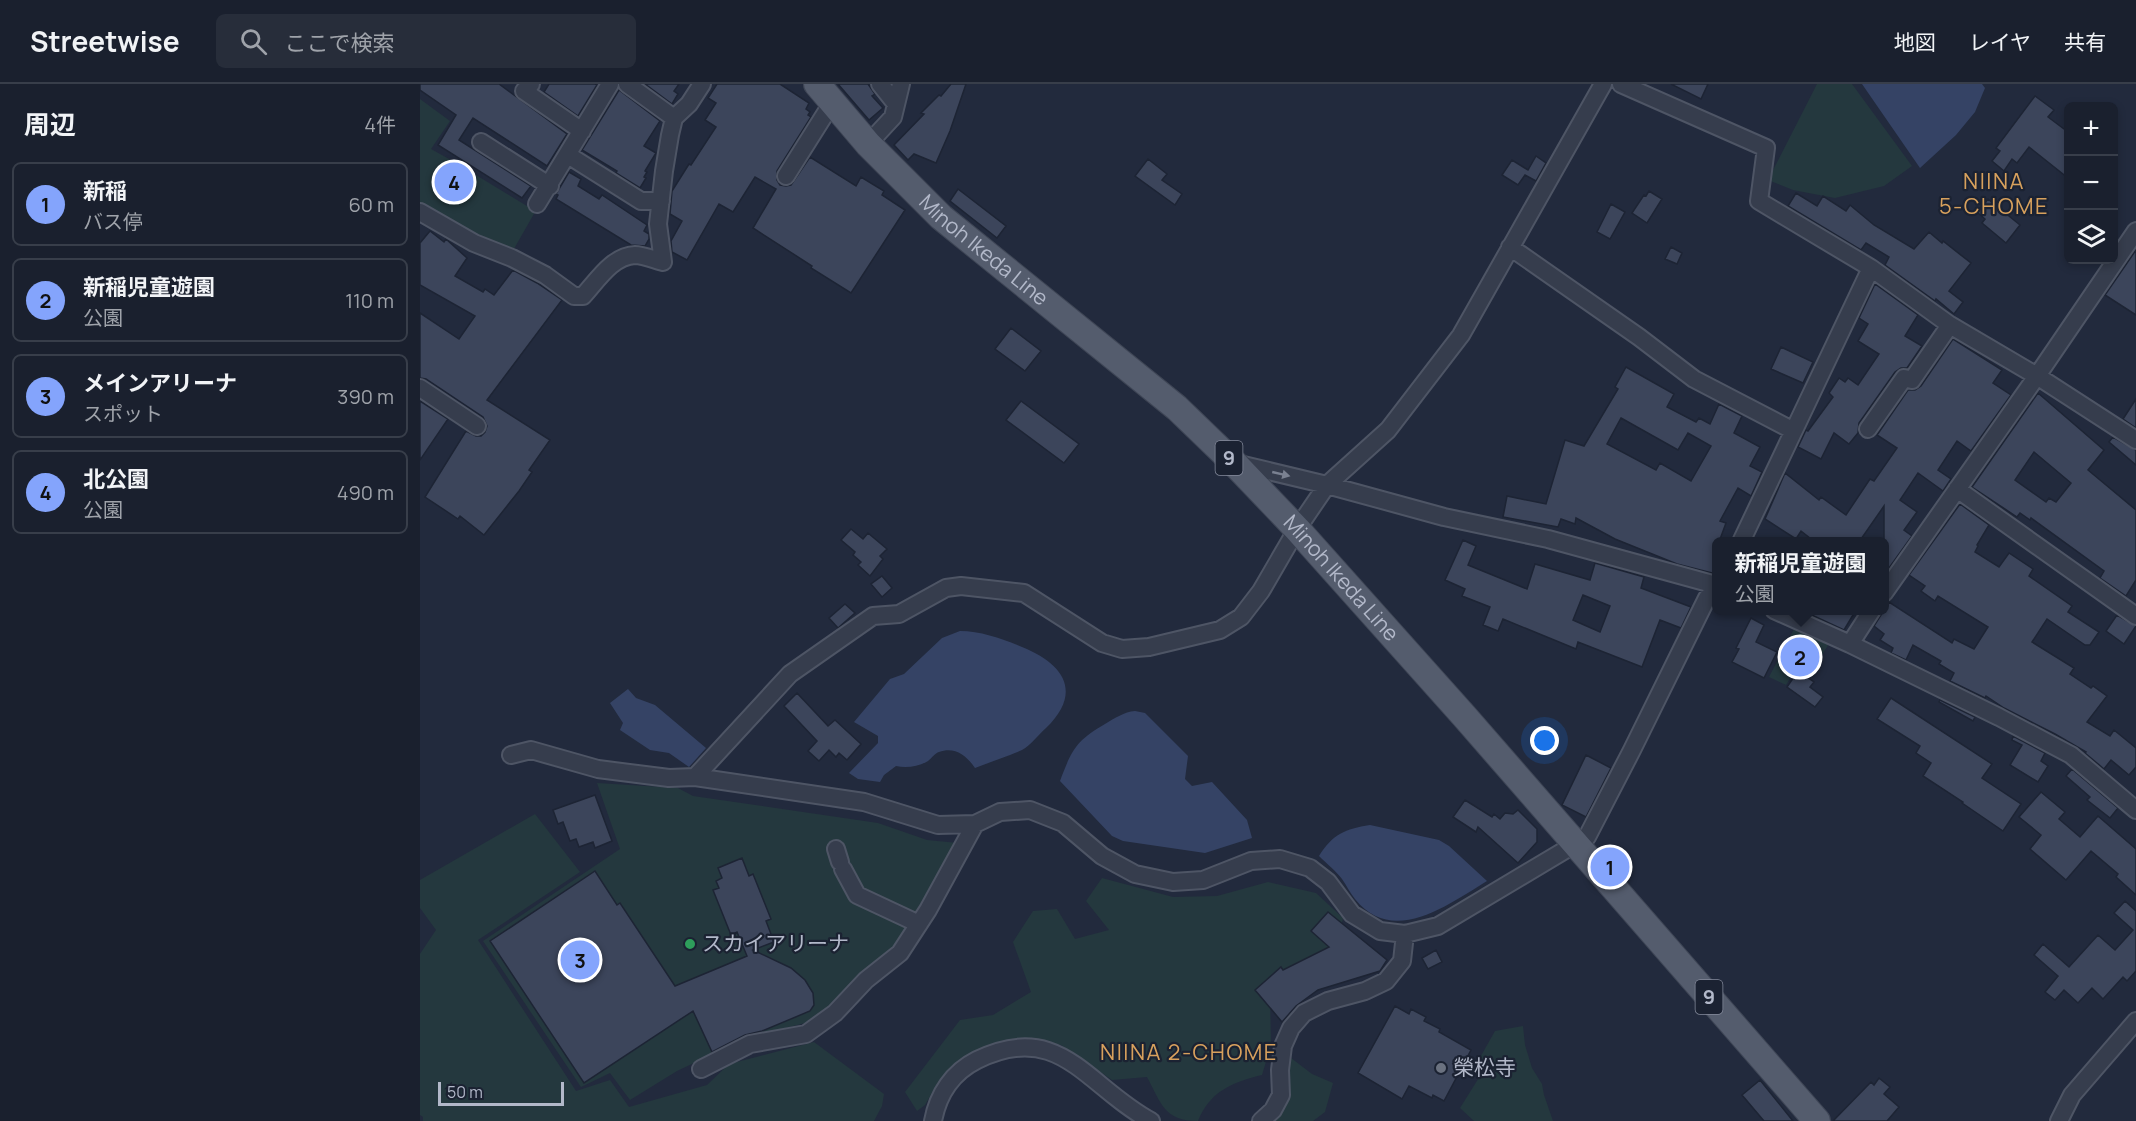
<!DOCTYPE html>
<html lang="ja">
<head>
<meta charset="utf-8">
<style>
  :root { --surface:#1a202e; --page:#272d3a; --text:#f1f3f6; --muted:#9fa3aa; --line:#383e4a; --accent:#84a4fc }
  body { margin:0; font-family:Manrope,"Noto Sans JP",sans-serif; background:var(--page); color:var(--text) }
  .controls { position:absolute; right:18px; top:18px; display:grid; overflow:hidden; border-radius:9px; box-shadow:0 3px 9px #0003 }
  .controls button { width:54px; height:54px; display:grid; place-items:center; padding:0; border:0; border-bottom:2px solid var(--line); background:var(--surface); color:var(--text); font:30px sans-serif }
  .scale { position:absolute; left:18px; bottom:15px; width:126px; box-sizing:border-box; padding-left:6px; border:3px solid #b2b8c9; border-top:0; font-size:16px; line-height:21px; white-space:nowrap; color:#b2b8c9; -webkit-text-stroke:4px #1b2232; paint-order:stroke }
  .you { position:absolute; left:1125px; top:657px; width:21px; height:21px; margin:-15px; border:4px solid #fff; border-radius:50%; background:#1a73e8; box-shadow:0 0 0 9px #1a73e833 }
  .badge { display:grid; place-items:center; width:39px; height:39px; border-radius:50%; background:var(--accent); color:#111; font-size:20px; font-weight:700 }
  .pin { position:absolute; translate:-50% -50%; border:3px solid #fff; box-shadow:0 2px 6px #0006 }
  .popup { position:absolute; left:1292px; top:453px; width:177px; height:78px; box-sizing:border-box; display:grid; place-content:center; border-radius:9px; background:var(--surface); filter:drop-shadow(0 2px 4px #0005); font-size:20px; white-space:nowrap; color:var(--muted) }
  .popup b { font-size:22px; color:var(--text) }
  .popup::after { content:''; position:absolute; left:50%; top:100%; margin-left:-12px; border:12px solid transparent; border-top-color:var(--surface) }
  .list { margin:0; padding:0; list-style:none }
  h2 { display:flex; justify-content:space-between; align-items:center; height:78px; margin:0; padding:0 24px; font-size:26px }
  h2 small { font-size:20px; font-weight:400; color:var(--muted) }
  .list li { display:grid; grid-template-columns:39px 1fr auto; gap:18px; align-items:center; box-sizing:border-box; height:84px; margin:0 12px 12px; padding:0 12px; border:2px solid var(--line); border-radius:9px }
  .list b { display:block; font-size:22px; white-space:nowrap }
  .list p { margin:0; font-size:20px; white-space:nowrap; color:var(--muted) }
  .list em { font-size:20px; font-style:normal; color:var(--muted) }
  .icon { flex:none; width:33px; height:33px; fill:none; stroke:currentColor; stroke-width:2; stroke-linecap:round; stroke-linejoin:round }
  .map { position:relative; flex:none; width:1716px; height:1037px; overflow:hidden }
  header { display:flex; align-items:center; gap:36px; box-sizing:border-box; height:84px; padding:0 30px; background:var(--surface); border-bottom:2px solid var(--line) }
  header strong { font-size:28px }
  nav { display:flex; gap:33px; margin-inline-start:auto; font-size:21px }
  .search { width:420px; height:54px; background:var(--page); display:flex; align-items:center; gap:15px; box-sizing:border-box; padding:0 21px; border-radius:9px; color:var(--muted); font-size:22px }
  main { display:flex }
  aside { flex:1; background:var(--surface) }
  .map>svg:first-child { display:block }
  .green { fill:#24383e }
  .water { fill:#354365 }
  .building { fill:#3c455b; stroke:#1d2434; stroke-width:1.5; fill-rule:evenodd }
  .lines { fill:none; stroke-linecap:round; stroke-linejoin:round }
  .minor-casing { stroke:#4e5565; stroke-width:20 }
  .primary-casing { stroke:#3f4656; stroke-width:28 }
  .minor { stroke:#363d4d; stroke-width:16 }
  .primary { stroke:#545c6d; stroke-width:26 }
  .oneway { fill:#7a8191 }
  .leisure-dot { fill:#2e9e5b; stroke:#1b2232; stroke-width:2 }
  .worship-dot { fill:#6b7280; stroke:#1b2232; stroke-width:2 }
  .labels { text-anchor:middle; stroke-width:4.5; stroke-linejoin:round; paint-order:stroke }
  .shield { fill:#1b2232; stroke:#858b9c; stroke-width:1.5 }
  .shield-label { font-size:20px; font-weight:bold; fill:#b2b8c9 }
  .street-label { font-size:21px; fill:#b2b8c9; stroke:#1b2232 }
  .poi-label { font-size:21px; fill:#b2b8c9; stroke:#1b2232; text-anchor:start }
  .neighbourhood-label { font-size:22px; letter-spacing:1.5px; fill:#d8a15d; stroke:#1b2232 }
</style>
</head>
<body>
<header>
<strong>Streetwise</strong>
<div class="search"><svg class="icon" aria-label="search" viewBox="0 0 24 24"><circle cx="10" cy="10" r="6"/><path d="M15 15l6 6"/></svg>ここで検索</div>
<nav><a>地図</a><a>レイヤ</a><a>共有</a></nav>
</header>
<main>
<aside>
<h2>周辺<small>4件</small></h2>
<ul class="list">
<li><span class="badge">1</span><div><b>新稲</b><p>バス停</p></div><em>60 m</em></li>
<li><span class="badge">2</span><div><b>新稲児童遊園</b><p>公園</p></div><em>110 m</em></li>
<li><span class="badge">3</span><div><b>メインアリーナ</b><p>スポット</p></div><em>390 m</em></li>
<li><span class="badge">4</span><div><b>北公園</b><p>公園</p></div><em>490 m</em></li>
</ul>
</aside>
<div class="map">
<svg width="1716" height="1037" viewBox="0 0 1716 1037">
  <rect width="100%" height="100%" fill="#222a3d"/>
  <!-- green -->
  <path class="green" d="M1397,0H1432L1492,82L1464,102L1415,114L1373,106L1348,96Z
    M0,15L30,37L11,65L38,80L107,122L112,116L119,121L91,170L0,124Z
    M1376,541L1410,558L1394,584L1380,578L1366,601L1349,593Z
    M177,699L258,704L273,712L458,739L507,756L538,759L474,863L436,896L408,924L385,939L327,954L257,987L210,1016L190,989L161,1003L63,857L200,765Z
    M115,730L160,788L58,856L156,1007L190,996L209,1023L287,1001L309,980L394,958L464,1010L462,1022L454,1037H3V1033L0,1031V870L16,846L0,824V796Z
    M682,794L753,813L797,812L848,798L896,809L923,834L918,859L850,910L851,961L842,991C813,998 790,1007 778,1037C744,1037 741,1019 727,993L692,996L641,961L593,956L543,979L520,995L505,1021L497,1027L485,1008L540,936L573,931L611,908L593,858L613,827L637,825L655,855L689,846L666,817Z
    M1103,942L1105,961L1112,984L1122,1000L1124,1011L1133,1037H1054L1040,1024L1060,992L1053,986L1075,947Z
    M871,974L892,990L913,999L905,1028L893,1037H848L864,986Z"/>
  <!-- water -->
  <path class="water" d="M1442,0H1562L1565,4L1555,28L1536,51L1500,84Z
    M540,547C561,547 583,555 602,563C644,580 663,608 626,644C618,651 611,661 602,666C587,673 570,678 555,684C547,672 535,662 519,668C515,669 512,674 508,677C498,683 486,684 476,682L464,691L460,698L438,695L429,689L458,659V652L434,638L470,595L484,590L522,554Z
    M208,605L216,614L235,621L286,664L269,683L249,669L230,666L200,646L203,639L190,619Z
    M715,627L725,629L768,672L765,695L772,702L792,698L827,736L832,754L785,769L703,757L692,752L640,697C652,665 656,657 685,640C695,634 704,628 715,627Z
    M950,741L1019,756L1029,762L1067,797C1029,820 973,863 935,815C930,809 927,802 922,795C916,787 907,780 899,772C913,750 925,745 950,741Z"/>
  <!-- building -->
  <path class="building" d="M0,0H79L147,50L127,82L53,34L39,56L111,102L102,114L18,61L36,31L0,6Z
    M129,0H175L177,1L158,32L124,8Z
    M225,0H259L254,7L258,10L252,20Z
    M297,0H360L389,19L386,25L390,28L388,31L391,33L357,87V96L360,101L366,102L371,101L390,73L436,102L441,93L464,107L462,111L485,126L431,209L391,184L392,182L333,144L356,105L335,93L313,128L299,120L267,176L252,168L251,157L262,137L250,130L252,107L269,80L271,81L296,43L285,36L296,19L288,14Z
    M418,0H448L455,10L452,12L463,24L449,36Z
    M531,0H546L530,47L516,79L494,70L488,76L474,61L504,30L501,29L519,11L521,12Z
    M1251,0H1288L1281,15Z
    M199,6L240,37L224,62L236,69L225,87L227,88L224,93L226,94L220,104L196,89L197,87L162,66Z
    M1615,12L1634,26L1628,33L1648,48V94L1609,63L1597,79L1592,75L1584,87L1572,77L1580,67L1576,64Z
    M1116,72L1126,79L1116,97L1105,91L1098,101L1082,91L1092,76L1108,86Z
    M728,75L747,90L742,96L762,110L755,121L715,92Z
    M149,88L161,95L158,102L179,115L182,111L227,141L224,147L229,150V155L225,162L211,161L136,115L138,111L136,110Z
    M538,105L586,142L577,154L530,117Z
    M1229,107L1242,115L1227,139L1212,129L1224,111L1226,112Z
    M1376,109L1397,122L1403,112L1426,127L1430,121L1454,141L1494,165L1509,148L1522,159L1523,157L1551,179L1529,207L1543,218L1534,230L1516,215L1515,217L1465,181L1469,173L1446,159L1441,166L1368,122Z
    M1568,115L1600,141L1586,159L1562,139L1565,135L1557,128Z
    M1191,120L1205,128L1190,155L1177,148Z
    M10,147L24,158L26,155L47,174L35,192L63,208L65,205L74,211L93,186L117,199L142,216L67,316L130,356L109,386L112,388L99,407L64,451L40,432L38,435L5,413L46,347L56,352H61L65,348L67,342L63,333L6,295L0,294V229L39,255L55,232L0,201V159Z
    M1251,163L1262,169L1257,180L1245,175Z
    M1716,166V231L1685,211Z
    M1455,200L1498,231L1485,252L1502,262L1487,284H1481L1475,288L1439,339L1438,349L1429,360L1414,349L1401,375L1378,363L1386,346L1388,347L1413,313L1409,309L1419,294L1425,298L1428,294L1438,301L1459,270L1438,257L1448,240L1439,234Z
    M591,244L621,267L605,287L575,265Z
    M1533,255L1582,286L1573,299L1591,311L1551,367L1537,357L1518,386L1531,395L1523,407L1498,389L1480,416L1497,428L1484,446L1492,452L1464,491V422L1439,458H1395L1381,447L1376,455L1345,435L1365,389L1399,416L1401,413L1426,431L1450,395L1454,397L1477,364L1457,351L1488,306H1495L1501,302Z
    M1361,263L1393,278L1383,299L1351,285Z
    M1206,283L1254,310L1247,323L1276,338L1279,334L1290,340L1299,320L1322,332L1314,349L1340,363L1330,382L1342,388L1331,412L1318,404L1300,437L1306,439L1299,458H1296V490L1257,480L1195,455L1156,434L1155,440L1141,435L1138,443L1083,433L1087,412L1126,420L1145,356L1164,362L1198,305L1195,303ZM1201,334L1258,366L1268,349L1291,362L1271,397L1240,379L1236,386L1187,360Z
    M1618,309L1684,366L1668,386L1716,426V496L1706,512L1680,494L1684,487L1611,434L1610,436L1600,429L1597,433L1552,403ZM1614,368L1651,399L1636,418L1629,414L1626,418L1595,396Z
    M1716,315V344L1703,335Z
    M0,317L28,335L0,376Z
    M601,317L659,360L644,379L586,336Z
    M1693,353L1716,366V381L1689,358Z
    M1540,420L1569,441L1557,461L1558,462L1555,468L1579,483L1589,469L1613,485L1609,492L1652,522L1648,528L1679,548L1670,561H1665L1627,535L1612,558L1654,584L1650,590L1671,604L1673,602L1687,612L1667,638L1690,652L1694,646L1716,664V683L1709,691L1691,676L1684,685L1665,669L1666,668L1635,650L1584,624L1566,612L1565,614L1530,597L1534,589L1519,580L1521,577L1493,561L1486,576L1471,569L1473,564L1460,556L1464,550L1454,542L1469,518L1532,559L1534,555L1554,565L1568,543L1518,512L1515,517L1501,507L1505,502L1489,491Z
    M431,445L443,455L448,449L467,465L460,472L463,475L450,492L438,481L441,478L433,471L435,468L421,456Z
    M1043,456L1056,462L1048,481L1107,505L1115,480L1170,496L1175,479L1224,493L1221,504L1271,523L1261,544L1240,536L1222,583L1158,558L1156,565L1083,535L1078,547L1063,541L1070,523L1042,512L1045,505L1025,496ZM1163,511L1190,522L1180,548L1153,536Z
    M462,492L472,504L462,513L451,500Z
    M425,520L435,529L418,544L409,534Z
    M1381,526H1426L1433,531L1424,546Z
    M1697,531L1716,542L1704,560L1686,547Z
    M1331,534L1344,541L1336,558L1357,568L1344,594L1312,578L1319,565L1316,564Z
    M1378,587L1394,598L1390,603L1403,613L1395,623L1367,603Z
    M377,609L408,642L415,636L441,660L427,676L419,669L416,673L409,666L399,677L388,667L397,657L364,622Z
    M1471,614L1572,680L1562,694L1601,720L1583,747L1542,719L1543,718L1503,692L1511,679L1496,669L1500,662L1457,635Z
    M1520,616L1555,633L1553,637L1519,618Z
    M1593,652L1625,669L1621,677L1628,682L1618,698L1590,681L1602,661L1592,656Z
    M1166,671L1191,684L1166,733L1142,721Z
    M1652,685L1698,724L1690,734L1667,716L1670,713L1646,692Z
    M1621,708L1645,728L1639,735L1660,753L1678,732L1716,765V811L1696,793L1698,790L1671,767L1646,796L1610,765L1621,751L1599,733Z
    M175,711L192,757L175,764L173,758L159,763L156,755L150,757L143,738L138,740L133,726Z
    M1045,716L1072,733L1074,730L1080,735L1085,729L1093,730L1098,726L1117,745V758L1098,779L1058,743L1056,748L1033,733Z
    M322,774L329,792L333,790L351,835L346,837L354,858L333,866L371,884L385,896L393,909L394,921L390,927L342,947L325,951L292,968L273,927L164,999L70,857L175,787L197,821L200,819L255,902L327,872L317,848L311,851L293,806L299,804L296,797L302,794L298,784Z
    M1705,817L1716,827V887L1707,897L1703,893L1683,915L1672,904L1658,919L1644,906L1635,916L1625,908L1638,892L1614,871L1623,860L1649,883L1678,851L1695,866L1713,846L1694,829Z
    M908,828L967,876L960,887L898,906L876,922L862,938L835,906L861,883L863,886L909,863L891,847Z
    M1016,866L1022,878L1008,885L1002,874Z
    M975,922L989,930L991,925L1006,933L1004,937L1020,945L1019,948L1051,966L1024,1017L1013,1011L1012,1014L989,1002L982,1015L938,989Z
    M1459,994L1470,1003L1464,1010L1479,1023L1467,1037H1413L1451,998L1454,1001Z
    M1340,996L1373,1037H1344L1322,1011Z"/>
  <g class="lines">
    <defs>
      <path id="minor" d="M111,0L104,7L162,47
        M207,0L254,34
        M460,0L476,20
        M1201,0L1346,64L1339,117L1451,184L1530,241L1617,292L1716,356
        M61,58L130,102
        M448,60L473,33L481,0
        M148,71L221,117H241
        M366,92L412,19
        M117,120L190,0
        M0,128L54,159L92,174L125,191L154,212H163C177,197 192,172 215,171C223,171 235,176 243,178L238,140L244,87L250,51L254,34L269,20L282,0
        M1090,163L1219,253L1274,295L1372,346
        M0,304L57,342
        M1448,345L1484,294L1492,296L1530,241
        M815,379L907,401L1024,433L1128,455L1296,501
        M1537,405L1716,532
        M1321,458L1451,184
        M1464,509L1617,292L1716,147
        M1354,526L1430,560L1579,633L1651,671L1716,726
        M1430,560L1452,526
        M91,671L111,666L178,685L249,694L275,693L444,718L518,741L555,740L580,728L610,726L643,739L682,772L715,790L753,798L783,796L831,777L860,775L890,784L908,798L932,830L960,847L985,850L1018,842L1167,753L1212,666L1287,514L1296,506
        M275,693L370,590L453,532L479,530L526,504L541,502L604,509L682,559L702,565L729,563L800,546L821,533L841,507L877,445L907,401L968,346L1041,251L1183,0
        M416,765L420,778
        M423,785L437,811L499,840
        M281,985L330,960L386,950L415,929L446,896L480,869L508,826L555,740
        M513,1037C518,1010 533,988 557,976C640,935 667,1003 731,1037
        M841,1037L853,1026L861,1011L860,986L863,962L871,944L884,929L908,917L945,907L966,897L982,877L985,850
        M1639,1037L1652,1011L1716,937"/>
      <g id="primary">
        <path id="s1" d="M397,0L448,60L521,133L757,324L814,379L877,445L1045,633L1397,1037"/>
      </g>
    </defs>
    <!-- minor casing -->
    <use href="#minor" class="minor-casing"/>
    <!-- primary casing -->
    <use href="#primary" class="primary-casing"/>
    <!-- minor -->
    <use href="#minor" class="minor"/>
    <!-- primary -->
    <use href="#primary" class="primary"/>
  </g>
  <!-- one-way arrows -->
  <defs><path id="oneway-solid" d="M-6-.8H1V-3.2L6.5 0L1 3.2V.8H-6Z" transform="scale(1.5)"/></defs>
  <use class="oneway" href="#oneway-solid" transform="translate(861 390) rotate(13)"/>
  <!-- markers -->
  <circle class="leisure-dot" cx="270" cy="860" r="6"/>
  <circle class="worship-dot" cx="1021" cy="984" r="6"/>
  <g class="labels">
    <!-- shield labels -->
    <g class="shield">
      <rect x="795.5" y="357" width="27" height="34" rx="4.5"/>
      <rect x="1275.5" y="896" width="27" height="34" rx="4.5"/>
    </g>
    <g class="shield-label">
      <text x="809" y="381">9</text>
      <text x="1289" y="920">9</text>
    </g>
    <!-- street labels -->
    <g class="street-label">
      <text dy="7" stroke="none"><textPath href="#s1" startOffset="236">Minoh Ikeda Line</textPath></text>
      <text dy="7" stroke="none"><textPath href="#s1" startOffset="722">Minoh Ikeda Line</textPath></text>
    </g>
    <!-- poi labels -->
    <g class="poi-label">
      <text x="282" y="867">スカイアリーナ</text>
      <text x="1033" y="991">榮松寺</text>
    </g>
    <!-- neighbourhood labels -->
    <g class="neighbourhood-label">
      <text x="1574" y="105">NIINA<tspan x="1574" dy="25">5-CHOME</tspan></text>
      <text x="769" y="976">NIINA 2-CHOME</text>
    </g>
  </g>
</svg>
<div class="controls">
<button>+</button>
<button>−</button>
<button><svg class="icon" aria-label="layers" viewBox="0 0 24 24"><path d="M12 4l9 5-9 5-9-5zM3 14l9 5 9-5"/></svg></button>
</div>
<div class="scale">50 m</div>
<div class="you"></div>
<div class="pin badge" style="left:1190px;top:783px">1</div>
<div class="pin badge" style="left:1380px;top:573px">2</div>
<div class="popup"><b>新稲児童遊園</b>公園</div>
<div class="pin badge" style="left:160px;top:876px">3</div>
<div class="pin badge" style="left:34px;top:98px">4</div>
</div>
</main>
</body>
</html>
